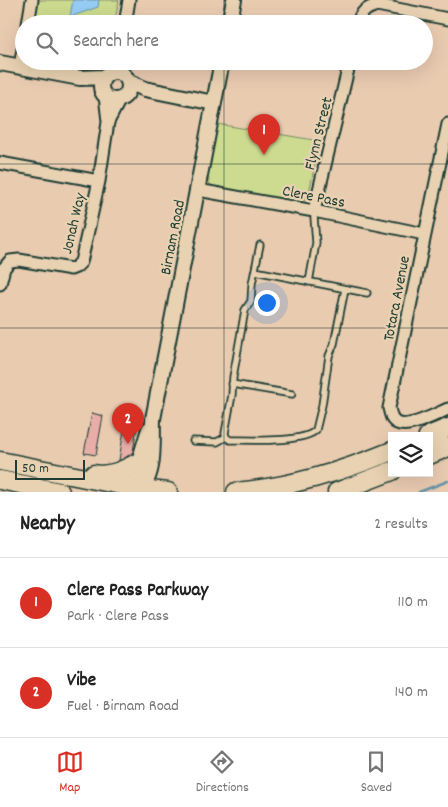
<!DOCTYPE html>
<html lang="en">
<head>
<meta charset="utf-8">
<style>
  :root { --surface:#fff; --page:#f2f2f2; --text:#222; --muted:#767676; --line:#e0e0e0; --accent:#d93025 }
  body { margin:0; font-family:Dekko,sans-serif; background:var(--page); color:var(--text) }
  .controls { position:absolute; right:15px; bottom:15px; display:grid; overflow:hidden; border-radius:0px; box-shadow:0 5px 20px #0002 }
  .controls button { width:45px; height:45px; display:grid; place-items:center; padding:0; border:0; border-bottom:1px solid var(--line); background:var(--surface); color:var(--text); font:25px sans-serif }
  .scale { position:absolute; left:15px; bottom:12px; width:70px; box-sizing:border-box; padding-left:5px; border:2px solid #1f3d34; border-top:0; font-size:14px; line-height:18px; white-space:nowrap; color:#1f3d34; -webkit-text-stroke:4px #e9d2b2; paint-order:stroke }
  .you { position:absolute; left:266px; top:302px; width:18px; height:18px; margin:-12px; border:4px solid #fff; border-radius:50%; background:#1a73e8; box-shadow:0 0 0 8px #1a73e833 }
  .badge { display:grid; place-items:center; width:32px; height:32px; border-radius:50%; background:var(--accent); color:#fff; font-size:16px; font-weight:700 }
  .pin { position:absolute; translate:-50% -41px; filter:drop-shadow(0 1px 2px #0008) }
  .pin::after { content:''; position:absolute; top:26px; width:18px; height:15px; background:inherit; clip-path:polygon(0 0,100% 0,50% 100%) }
  .list { margin:0; padding:0; list-style:none }
  h2 { display:flex; justify-content:space-between; align-items:center; height:65px; margin:0; padding:0 20px; font-size:21px }
  h2 small { font-size:16px; font-weight:400; color:var(--muted) }
  .list li { display:grid; grid-template-columns:32px 1fr auto; gap:15px; align-items:center; box-sizing:border-box; height:90px; padding:0 20px; border-top:1px solid var(--line) }
  .list b { display:block; font-size:19px; white-space:nowrap }
  .list p { margin:0; font-size:16px; white-space:nowrap; color:var(--muted) }
  .list em { font-size:16px; font-style:normal; color:var(--muted) }
  .icon { flex:none; width:28px; height:28px; fill:none; stroke:currentColor; stroke-width:2; stroke-linecap:round; stroke-linejoin:round }
  .map { position:relative; flex:none; width:448px; height:492px; overflow:hidden }
  .search { position:absolute; background:var(--surface); box-shadow:0 5px 20px #0002; left:15px; right:15px; top:15px; height:55px; display:flex; align-items:center; gap:12px; box-sizing:border-box; padding:0 18px; border-radius:28px; color:var(--muted); font-size:19px }
  .sheet { height:245px; background:var(--surface) }
  nav { display:flex; justify-content:space-around; align-items:center; box-sizing:border-box; height:70px; border-top:1px solid var(--line); background:var(--surface); font-size:14px; color:var(--muted) }
  nav a { display:grid; justify-items:center; gap:2px }
  nav .on { color:var(--accent) }
  .map>svg:first-child { display:block }
  .green { fill:#ccdb8f; stroke:#768c62 }
  .water { fill:#97cdf5; stroke:#6793a8 }
  .lines { fill:none; stroke-linecap:round; stroke-linejoin:round }
  .stream { stroke:#6793a8; stroke-width:2.5 }
  .building { fill:#e8ada7; stroke:#1f3d34 }
  .service-casing { stroke:#1f3d34; stroke-width:9 }
  .minor-casing { stroke:#1f3d34; stroke-width:15 }
  .tertiary-casing { stroke:#1f3d34; stroke-width:18 }
  .primary-casing { stroke:#1f3d34; stroke-width:21 }
  .service { stroke:#e9d2b2; stroke-width:5.5 }
  .minor { stroke:#e9d2b2; stroke-width:11 }
  .tertiary { stroke:#e9d2b2; stroke-width:14 }
  .primary { stroke:#e9d2b2; stroke-width:18 }
  .grid { fill:none; stroke:#1f3d34; stroke-width:1; stroke-opacity:0.55 }
  .labels { text-anchor:middle; stroke-width:4.5; stroke-linejoin:round; paint-order:stroke }
  .street-label { font-size:16px; fill:#1f3d34; stroke:#e9d2b2 }
</style>
</head>
<body>
<div class="map">
<svg width="448" height="492" viewBox="0 0 448 492">
  <rect width="100%" height="100%" fill="#e9cbb0"/>
  <filter id="ink" filterUnits="userSpaceOnUse"><feTurbulence type="fractalNoise" baseFrequency=".02" numOctaves="2"/><feDisplacementMap in="SourceGraphic" scale="10" xChannelSelector="R" yChannelSelector="G"/><feConvolveMatrix kernelMatrix="1 2 1 2 8 2 1 2 1" color-interpolation-filters="sRGB"/></filter>
  <g filter="url(#ink)">
    <!-- green -->
    <path class="green" d="M37,0H119L114,24H32Z
      M52,61H104C90,76 69,65 52,61Z
      M217,124L320,141L309,192L304,201L296,204L216,189L209,183L208,170Z"/>
    <!-- water -->
    <path class="water" d="M73,0H99L98,7L70,17Z"/>
    <g class="lines">
      <!-- stream -->
      <path class="stream" d="M419,492L448,481"/>
    </g>
    <!-- building -->
    <path class="building" d="M92,413L103,416L96,455L84,453Z
      M132,418L138,419L133,452L122,460H119L125,424L130,425Z"/>
    <g class="lines">
      <defs>
        <path id="service" d="M260,245L252,284L251,301L245,310L233,377L232,395L225,433L226,437L230,440C249,440 304,443 316,430L322,405L329,356L334,344L345,289
          M255,271L367,293
          M309,282L316,243L314,217L316,212
          M232,384L292,394
          M193,441L217,442L226,437"/>
        <path id="minor" d="M28,24L32,0
          M125,24L129,0
          M358,24C360,12 367,8 377,5L448,19
          M120,61L123,74
          M20,66L24,44
          M108,73L115,61
          M105,96L108,121
          M448,124L389,408C390,412 391,417 393,420C403,433 436,414 448,409
          M0,163L99,181
          M198,190L314,211L424,234
          M314,211L350,61
          M0,284L4,268L10,261L19,260L71,269L76,267L81,262L99,181L108,122L120,99"/>
        <path id="tertiary" d="M229,24L234,0
          M0,63L80,78L104,77
          M101 86a14 14 0 1 1 28 0a14 14 0 1 1-28 0Z
          M129,82L145,89L214,103
          M136,492C157,480 152,440 153,419L222,61
          M142,492L135,475L149,429"/>
        <path id="primary" d="M428,436L448,428
          M429,455L448,447
          M0,461L141,489L168,492
          M94,474C110,477 124,470 139,462
          M0,480L60,492
          M236,492C292,487 340,472 392,451
          M337,492L392,471"/>
      </defs>
      <!-- service casing -->
      <use href="#service" class="service-casing"/>
      <!-- minor casing -->
      <use href="#minor" class="minor-casing"/>
      <!-- tertiary casing -->
      <use href="#tertiary" class="tertiary-casing"/>
      <!-- primary casing -->
      <use href="#primary" class="primary-casing"/>
      <!-- service -->
      <use href="#service" class="service"/>
      <!-- minor -->
      <use href="#minor" class="minor"/>
      <!-- tertiary -->
      <use href="#tertiary" class="tertiary"/>
      <!-- primary -->
      <use href="#primary" class="primary"/>
    </g>
  </g>
  <!-- grid -->
  <path class="grid" d="M224,0V24M224,61V492M0,164H448M0,328H448"/>
  <g class="labels">
    <!-- street labels -->
    <g class="street-label">
      <text transform="translate(317 133) rotate(-76)" y="6">Flynn Street</text>
      <text transform="translate(314 195) rotate(11)" y="6">Clere Pass</text>
      <text transform="translate(72 223) rotate(-77)" y="6">Jonah Way</text>
      <text transform="translate(171 237) rotate(-79)" y="6">Birnam Road</text>
      <text transform="translate(395 298) rotate(-79)" y="6">Totara Avenue</text>
    </g>
  </g>
</svg>
<div class="controls">
<button><svg class="icon" aria-label="layers" viewBox="0 0 24 24"><path d="M12 4l9 5-9 5-9-5zM3 14l9 5 9-5"/></svg></button>
</div>
<div class="scale">50 m</div>
<div class="you"></div>
<div class="pin badge" style="left:264px;top:155px">1</div>
<div class="pin badge" style="left:128px;top:444px">2</div>
<div class="search"><svg class="icon" aria-label="search" viewBox="0 0 24 24"><circle cx="10" cy="10" r="6"/><path d="M15 15l6 6"/></svg>Search here</div>
</div>
<section class="sheet">
<h2>Nearby<small>2 results</small></h2>
<ul class="list">
<li><span class="badge">1</span><div><b>Clere Pass Parkway</b><p>Park · Clere Pass</p></div><em>110 m</em></li>
<li><span class="badge">2</span><div><b>Vibe</b><p>Fuel · Birnam Road</p></div><em>140 m</em></li>
</ul>
</section>
<nav>
<a class="on"><svg class="icon" aria-label="map" viewBox="0 0 24 24"><path d="M3 6l6-2 6 2 6-2v14l-6 2-6-2-6 2zM9 4v14M15 6v14"/></svg>Map</a>
<a><svg class="icon" aria-label="directions" viewBox="0 0 24 24"><path d="M12 3l9 9-9 9-9-9zM9 14v-3h6M13 9l2 2-2 2"/></svg>Directions</a>
<a><svg class="icon" aria-label="saved" viewBox="0 0 24 24"><path d="M7 4h10v16l-5-4-5 4z"/></svg>Saved</a>
</nav>
</body>
</html>
